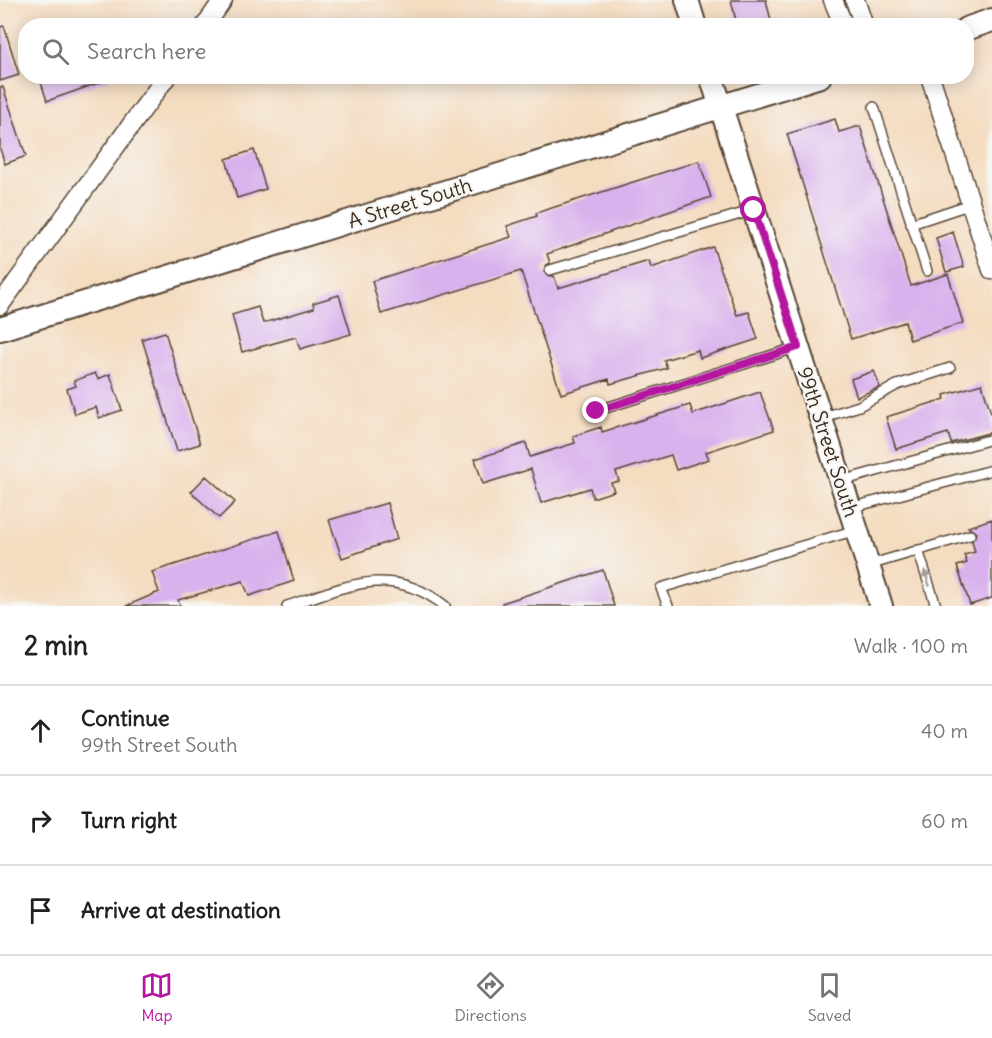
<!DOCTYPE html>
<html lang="en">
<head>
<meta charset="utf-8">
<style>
  :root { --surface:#fff; --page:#f2f2f2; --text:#202124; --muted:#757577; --line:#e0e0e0; --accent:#b5179e }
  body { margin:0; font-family:Delius,sans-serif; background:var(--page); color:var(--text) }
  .stop { position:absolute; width:18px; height:18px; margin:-14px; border:4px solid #b5179e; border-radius:50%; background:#fff }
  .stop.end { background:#b5179e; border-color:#fff; box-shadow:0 2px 6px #0008 }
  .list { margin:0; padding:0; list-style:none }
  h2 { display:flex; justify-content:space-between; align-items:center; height:78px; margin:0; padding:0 24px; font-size:26px }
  h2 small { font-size:20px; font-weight:400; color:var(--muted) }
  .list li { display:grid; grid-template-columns:39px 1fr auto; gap:18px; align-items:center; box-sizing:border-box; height:90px; padding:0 24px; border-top:2px solid var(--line) }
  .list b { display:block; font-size:22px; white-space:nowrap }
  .list p { margin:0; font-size:20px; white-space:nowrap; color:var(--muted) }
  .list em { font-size:20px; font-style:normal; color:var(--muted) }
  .icon { flex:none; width:33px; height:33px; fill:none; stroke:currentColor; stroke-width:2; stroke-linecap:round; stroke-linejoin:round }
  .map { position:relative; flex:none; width:992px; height:606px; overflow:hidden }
  .search { position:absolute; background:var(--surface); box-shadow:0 3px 15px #0003; left:18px; right:18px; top:18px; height:66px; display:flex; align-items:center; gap:15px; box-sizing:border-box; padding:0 21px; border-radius:24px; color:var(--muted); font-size:22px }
  .sheet { height:348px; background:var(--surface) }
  nav { display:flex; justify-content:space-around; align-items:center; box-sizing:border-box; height:84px; border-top:2px solid var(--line); background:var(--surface); font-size:16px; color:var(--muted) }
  nav a { display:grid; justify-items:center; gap:3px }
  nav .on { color:var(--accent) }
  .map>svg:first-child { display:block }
  .building { fill:#d9b1ed }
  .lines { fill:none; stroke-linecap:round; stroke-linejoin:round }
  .service-casing { stroke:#574536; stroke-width:12 }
  .minor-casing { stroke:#574536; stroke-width:21 }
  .tertiary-casing { stroke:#574536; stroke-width:26 }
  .service { stroke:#fff; stroke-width:9 }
  .minor { stroke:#fff; stroke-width:18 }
  .tertiary { stroke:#fff; stroke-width:22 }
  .oneway { fill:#a79f9a }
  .route { stroke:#b5179e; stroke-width:8 }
  .labels { text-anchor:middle; stroke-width:4.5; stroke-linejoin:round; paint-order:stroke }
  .street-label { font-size:20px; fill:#3b2a1e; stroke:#f6f6f2 }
</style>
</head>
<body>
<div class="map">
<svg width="992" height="606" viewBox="0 0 992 606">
  <rect width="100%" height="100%" fill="#f6f6f2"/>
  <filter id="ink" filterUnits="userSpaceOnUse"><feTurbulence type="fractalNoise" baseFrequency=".0167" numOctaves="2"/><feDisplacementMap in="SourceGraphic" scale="12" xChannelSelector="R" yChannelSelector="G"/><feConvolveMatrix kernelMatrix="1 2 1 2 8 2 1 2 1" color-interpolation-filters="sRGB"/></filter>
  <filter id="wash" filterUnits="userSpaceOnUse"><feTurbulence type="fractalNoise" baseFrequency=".008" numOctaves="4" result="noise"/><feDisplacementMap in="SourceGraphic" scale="24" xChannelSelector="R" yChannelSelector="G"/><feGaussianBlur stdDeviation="1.35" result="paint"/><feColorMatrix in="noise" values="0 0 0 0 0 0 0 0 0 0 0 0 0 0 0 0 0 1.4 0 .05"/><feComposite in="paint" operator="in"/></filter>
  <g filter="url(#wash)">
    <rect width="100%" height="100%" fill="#f4dcc0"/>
    <g id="blocks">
      <!-- building -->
      <path class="building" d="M731,0H766L772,25H737Z
        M4,26L19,75L0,81V27Z
        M39,76H110V79L47,101Z
        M0,87H3L26,156L5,164L0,149Z
        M835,119L839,132L860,126L911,286L948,274L963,323L910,340L905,322L851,339L787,134Z
        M254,150L266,189L237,198L226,159Z
        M699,161L711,197L547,254L550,263L545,266L544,272L548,276H554L558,288L649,261L651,268L713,247L737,315L749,312L758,339L700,358L698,350L664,360L667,368L610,384L609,379L561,394L521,271L381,314L372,281L511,237L507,226L537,216L536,213Z
        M953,232L964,267L946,272L936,238Z
        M339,295L351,334L300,349L296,337L242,352L232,315L258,307L263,323L314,308L313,303Z
        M165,332L200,444L177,451L142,339Z
        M874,371L880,387L857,397L851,379Z
        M95,373L98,379L110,374L122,410L99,418L96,407L75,414L67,389L76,386L74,381Z
        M982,384L992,416V432L951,443L948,433L896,449L886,417L945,399L944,395Z
        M760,392L774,430L706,452L709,459L676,470L671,455L616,472L619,481L611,483L614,491L593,498L590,488L541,503L531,469L483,484L475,459L526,443L530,457L575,443L573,436L601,427L602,432L690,405L693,414Z
        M206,476L235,502L219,518L191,492Z
        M387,503L397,539L342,558L329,520Z
        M992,519V598L970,605L957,566L967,563L964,555L975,552L972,541L976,533L968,527Z
        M279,531L294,581L249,596L243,581L178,600L180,606H126L159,592L152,572Z
        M603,570L614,606H503L502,603Z"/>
    </g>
  </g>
  <g filter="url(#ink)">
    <use href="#blocks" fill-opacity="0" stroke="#574536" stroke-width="1.5"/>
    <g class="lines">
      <defs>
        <path id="service" d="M874,107L927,271
          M911,224L971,204
          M550,270L754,210
          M596,411L798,347
          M821,418L859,406L897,385L950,368
          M841,481L992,439
          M850,508L992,470
          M918,550L936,606
          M869,565L970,535
          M287,606C345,587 391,563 445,606
          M668,606L661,588L856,530"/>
        <path id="minor" d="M833,0L844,26
          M855,0L864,26
          M205,26L223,0
          M930,76L992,270
          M0,305L167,76"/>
        <path id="tertiary" d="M687,0L695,26
          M966,29L992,20
          M711,76L881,606
          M0,329L820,76"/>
      </defs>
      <!-- service casing -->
      <use href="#service" class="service-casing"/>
      <!-- minor casing -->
      <use href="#minor" class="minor-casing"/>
      <!-- tertiary casing -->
      <use href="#tertiary" class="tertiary-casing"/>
      <!-- service -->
      <use href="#service" class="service"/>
      <!-- minor -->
      <use href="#minor" class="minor"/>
      <!-- tertiary -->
      <use href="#tertiary" class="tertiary"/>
    </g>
    <!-- one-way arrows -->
    <defs><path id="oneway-solid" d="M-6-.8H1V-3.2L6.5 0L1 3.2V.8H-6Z" transform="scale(1.5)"/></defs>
    <use class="oneway" href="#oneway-solid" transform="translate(927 578) rotate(-108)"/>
  </g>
  <g class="lines" filter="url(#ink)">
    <!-- route -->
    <path class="route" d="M596,411L798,347L754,210"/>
  </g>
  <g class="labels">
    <!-- street labels -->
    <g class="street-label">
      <text transform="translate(410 203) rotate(-17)" y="7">A Street South</text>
      <text transform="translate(828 442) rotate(72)" y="7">99th Street South</text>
    </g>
  </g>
</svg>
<div class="stop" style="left:754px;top:210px"></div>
<div class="stop end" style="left:596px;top:411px"></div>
<div class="search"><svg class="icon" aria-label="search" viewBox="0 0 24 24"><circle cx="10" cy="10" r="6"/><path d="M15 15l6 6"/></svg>Search here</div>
</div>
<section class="sheet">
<h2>2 min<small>Walk · 100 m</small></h2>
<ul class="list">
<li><svg class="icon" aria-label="ahead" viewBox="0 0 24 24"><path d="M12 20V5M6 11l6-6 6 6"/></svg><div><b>Continue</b><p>99th Street South</p></div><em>40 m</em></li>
<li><svg class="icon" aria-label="right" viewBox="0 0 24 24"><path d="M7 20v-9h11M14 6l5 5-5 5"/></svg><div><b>Turn right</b></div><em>60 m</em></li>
<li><svg class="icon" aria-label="arrive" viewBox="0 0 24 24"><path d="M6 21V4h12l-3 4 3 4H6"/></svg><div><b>Arrive at destination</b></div></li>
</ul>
</section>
<nav>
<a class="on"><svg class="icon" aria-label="map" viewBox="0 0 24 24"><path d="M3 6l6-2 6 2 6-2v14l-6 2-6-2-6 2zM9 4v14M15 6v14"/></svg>Map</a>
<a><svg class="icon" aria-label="directions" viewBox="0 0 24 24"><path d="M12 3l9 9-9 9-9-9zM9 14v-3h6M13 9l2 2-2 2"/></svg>Directions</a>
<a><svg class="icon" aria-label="saved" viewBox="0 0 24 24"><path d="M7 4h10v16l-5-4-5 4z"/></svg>Saved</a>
</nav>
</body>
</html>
